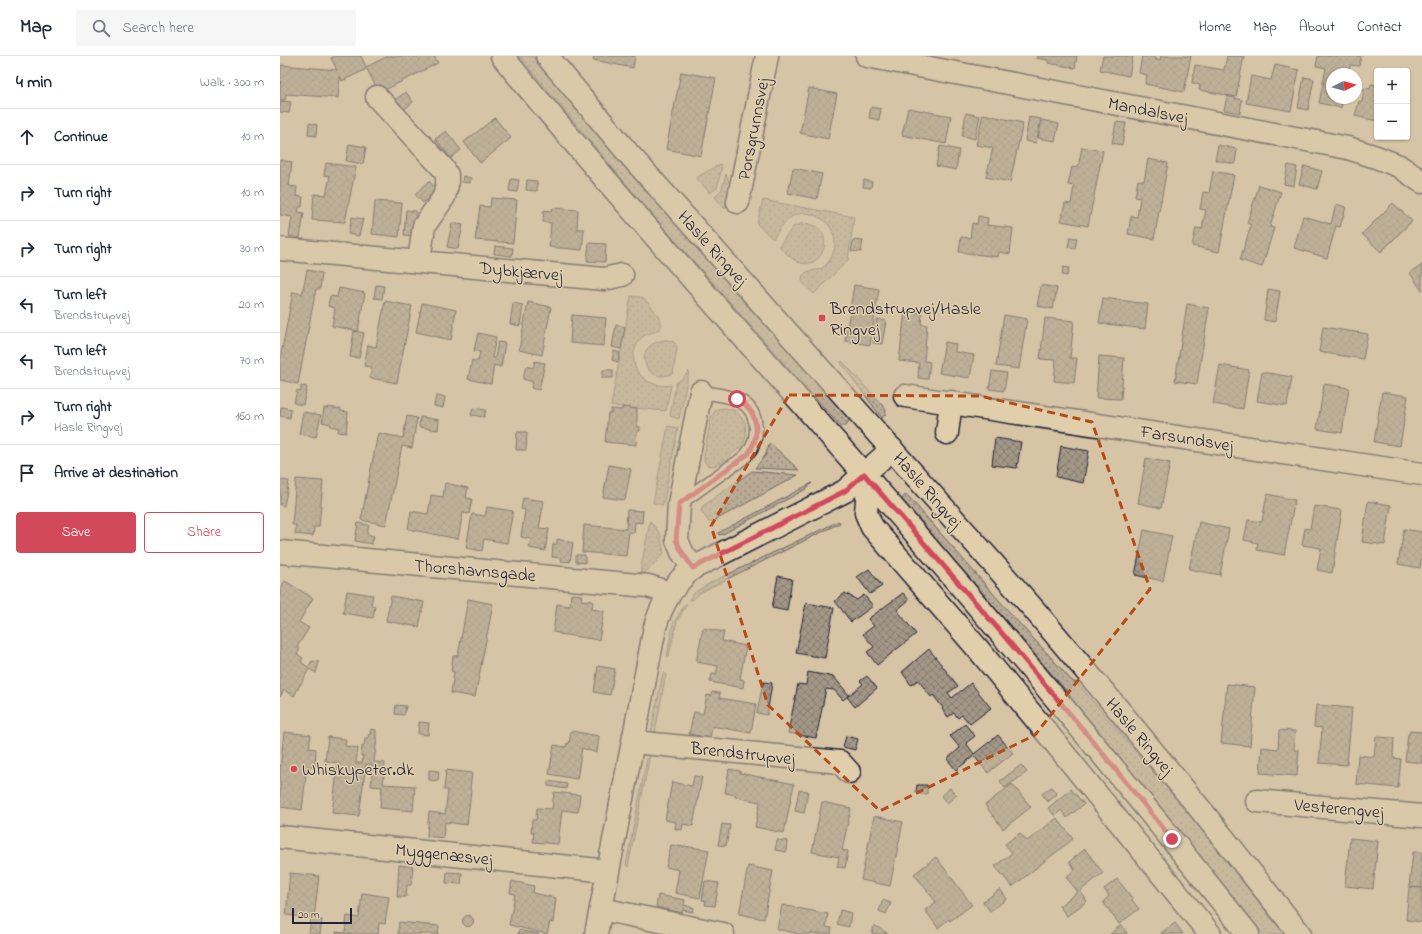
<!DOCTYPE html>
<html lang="en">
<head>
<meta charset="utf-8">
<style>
  :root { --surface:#fff; --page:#f6f6f7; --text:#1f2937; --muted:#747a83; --line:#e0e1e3; --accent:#d1495b }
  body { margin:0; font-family:"Indie Flower",sans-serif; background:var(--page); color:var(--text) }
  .controls { position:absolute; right:12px; top:12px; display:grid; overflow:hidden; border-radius:4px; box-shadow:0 1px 3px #0004 }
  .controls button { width:36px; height:36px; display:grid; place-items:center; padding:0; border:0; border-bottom:1px solid var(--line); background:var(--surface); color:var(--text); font:20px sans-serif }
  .compass { position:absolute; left:1046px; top:12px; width:36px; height:36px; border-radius:50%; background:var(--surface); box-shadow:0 1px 3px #0004; rotate:84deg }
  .scale { position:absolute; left:12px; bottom:10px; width:60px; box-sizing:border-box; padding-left:4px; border:2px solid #22223b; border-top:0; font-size:11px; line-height:14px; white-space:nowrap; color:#22223b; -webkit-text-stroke:3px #e1cfac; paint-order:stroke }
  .stop { position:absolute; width:12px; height:12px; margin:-9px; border:3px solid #d1495b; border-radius:50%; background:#fff }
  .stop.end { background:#d1495b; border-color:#fff; box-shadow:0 1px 4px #0008 }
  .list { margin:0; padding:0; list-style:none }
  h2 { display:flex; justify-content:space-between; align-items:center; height:52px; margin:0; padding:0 16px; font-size:17px }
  h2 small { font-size:13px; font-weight:400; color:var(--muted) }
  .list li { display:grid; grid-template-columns:26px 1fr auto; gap:12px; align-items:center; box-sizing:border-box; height:56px; padding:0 16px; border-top:1px solid var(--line) }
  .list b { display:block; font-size:15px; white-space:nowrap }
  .list p { margin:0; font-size:13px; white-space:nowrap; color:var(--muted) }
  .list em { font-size:13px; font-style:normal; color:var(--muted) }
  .actions { display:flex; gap:8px; padding:12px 16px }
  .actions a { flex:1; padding:9px 0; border:1px solid var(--accent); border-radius:4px; text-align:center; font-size:14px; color:var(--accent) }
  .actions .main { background:var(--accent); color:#fff }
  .icon { flex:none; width:22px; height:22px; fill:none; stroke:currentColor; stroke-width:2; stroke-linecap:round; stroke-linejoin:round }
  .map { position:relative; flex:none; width:1142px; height:878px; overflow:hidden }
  header { display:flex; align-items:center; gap:24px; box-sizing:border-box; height:56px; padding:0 20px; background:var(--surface); border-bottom:1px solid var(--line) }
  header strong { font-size:19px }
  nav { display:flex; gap:22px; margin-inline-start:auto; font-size:14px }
  .search { width:280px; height:36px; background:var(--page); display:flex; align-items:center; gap:10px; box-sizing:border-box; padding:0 14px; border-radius:4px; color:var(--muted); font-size:15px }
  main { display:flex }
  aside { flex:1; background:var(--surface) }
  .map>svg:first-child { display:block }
  .grass { fill:url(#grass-dots); stroke:#6d6668 }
  .building { fill:url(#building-cross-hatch); stroke:#22223b }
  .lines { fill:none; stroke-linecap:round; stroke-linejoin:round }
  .service-casing { stroke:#22223b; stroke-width:15 }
  .minor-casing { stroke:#22223b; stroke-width:25 }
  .secondary-casing { stroke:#22223b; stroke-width:25 }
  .service { stroke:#e1cfac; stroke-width:12 }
  .minor { stroke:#e1cfac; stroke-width:22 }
  .secondary { stroke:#e1cfac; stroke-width:22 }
  .route { stroke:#d1495b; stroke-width:5 }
  .marked { fill:none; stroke:#b64b18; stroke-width:3; stroke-dasharray:8 5; stroke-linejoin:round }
  .poi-dot { fill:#d1495b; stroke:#e1cfac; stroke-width:1.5 }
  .labels { text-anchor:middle; stroke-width:3; stroke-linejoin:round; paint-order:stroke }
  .street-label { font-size:18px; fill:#22223b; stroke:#e1cfac }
  .poi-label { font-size:18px; fill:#22223b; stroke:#e1cfac; text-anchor:start }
</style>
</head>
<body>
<header>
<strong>Map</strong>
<div class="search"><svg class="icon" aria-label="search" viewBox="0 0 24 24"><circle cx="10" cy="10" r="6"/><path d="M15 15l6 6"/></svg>Search here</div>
<nav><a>Home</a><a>Map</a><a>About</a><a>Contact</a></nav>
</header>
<main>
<aside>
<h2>4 min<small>Walk · 300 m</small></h2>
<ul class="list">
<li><svg class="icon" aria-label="ahead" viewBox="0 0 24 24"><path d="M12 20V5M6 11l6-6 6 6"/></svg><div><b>Continue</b></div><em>10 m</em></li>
<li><svg class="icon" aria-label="right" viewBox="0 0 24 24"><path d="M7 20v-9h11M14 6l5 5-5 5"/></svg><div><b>Turn right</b></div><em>10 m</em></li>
<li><svg class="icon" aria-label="right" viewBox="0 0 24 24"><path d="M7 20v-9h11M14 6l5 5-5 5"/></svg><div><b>Turn right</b></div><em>30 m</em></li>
<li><svg class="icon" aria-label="left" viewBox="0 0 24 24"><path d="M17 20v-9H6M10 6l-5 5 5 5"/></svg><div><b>Turn left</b><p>Brendstrupvej</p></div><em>20 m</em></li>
<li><svg class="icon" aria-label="left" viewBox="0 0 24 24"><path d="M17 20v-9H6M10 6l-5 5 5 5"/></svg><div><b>Turn left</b><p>Brendstrupvej</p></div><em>70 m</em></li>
<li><svg class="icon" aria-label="right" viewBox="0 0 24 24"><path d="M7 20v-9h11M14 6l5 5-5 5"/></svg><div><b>Turn right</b><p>Hasle Ringvej</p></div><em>160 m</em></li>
<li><svg class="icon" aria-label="arrive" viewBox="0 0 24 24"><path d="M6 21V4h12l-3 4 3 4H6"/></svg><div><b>Arrive at destination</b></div></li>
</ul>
<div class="actions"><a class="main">Save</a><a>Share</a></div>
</aside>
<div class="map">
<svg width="1142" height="878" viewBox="0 0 1142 878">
  <defs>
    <pattern id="grass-dots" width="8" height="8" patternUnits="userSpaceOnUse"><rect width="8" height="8" fill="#b8aa94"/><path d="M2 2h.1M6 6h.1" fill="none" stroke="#958a7a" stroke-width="1.8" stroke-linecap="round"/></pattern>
    <pattern id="building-cross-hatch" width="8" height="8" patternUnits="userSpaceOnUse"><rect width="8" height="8" fill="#a49787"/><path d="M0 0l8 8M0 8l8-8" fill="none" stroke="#857b70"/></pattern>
  </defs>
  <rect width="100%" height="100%" fill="#d6c4a5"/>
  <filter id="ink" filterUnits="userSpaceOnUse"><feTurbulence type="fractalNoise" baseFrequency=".025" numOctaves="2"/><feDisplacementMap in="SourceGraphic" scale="8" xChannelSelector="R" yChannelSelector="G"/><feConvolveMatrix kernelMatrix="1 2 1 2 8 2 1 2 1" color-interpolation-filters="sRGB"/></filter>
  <g filter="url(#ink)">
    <!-- grass -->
    <path class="grass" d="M239,0H252L475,258L566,357L569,364L566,370H560L363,148Z
      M440,108L442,110L437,132L430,137L416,122Z
      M446,118L450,129L445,153L435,141L442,133Z
      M483,144L574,161L568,204L534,238C531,234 521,228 522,222C524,213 536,216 542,212C555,203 559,184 550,171C546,165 541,161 533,159C527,156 519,157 513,160C504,165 498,175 493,183L477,168Z
      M524,167C560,171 543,217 518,206C510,202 505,196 499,190L513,171Z
      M351,240C355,241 360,240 363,242C368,246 384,264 381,270C376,280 363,273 356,290C346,314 368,333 391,329L386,355L331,350Z
      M386,284C392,285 396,286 397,292L393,317C366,332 348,288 386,284Z
      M562,305L602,349L606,354L605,359L602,362L561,307Z
      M409,315L399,363L390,360L396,327L402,323Z
      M445,352L456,355L465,366L466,380L463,389L441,407L433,410L427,409L424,405V400L431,361L437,353Z
      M388,370L398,372L383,449L373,447Z
      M490,387L519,414L475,412L485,400Z
      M472,415L518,419L430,467L421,455L423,450Z
      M532,427L526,433L443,478L439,479L438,477Z
      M625,439L628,440L738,566L767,597L791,624L798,628L911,760L1004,878H983L783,631L625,447L622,443Z
      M370,465L380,478L384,497L365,517H360Z
      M559,465L560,467L431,531L420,537L412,544H409C413,535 424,531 432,526Z
      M405,548H407L397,565L389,599L387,600L393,568Z
      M383,617L386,618L375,676L374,678H372L371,675Z
      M368,697L370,699L348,811L346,809Z"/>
    <!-- building -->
    <path class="building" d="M55,0H81L86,11L108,0H154L158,7L99,37L87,13L62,25L60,20L58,42L6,38L5,44H0L1,9L57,14L51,2Z
      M314,0H355L353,12L313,4Z
      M757,0H797L795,12L768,7V4L756,2Z
      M823,0H853L849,20L820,14Z
      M862,0H874V3L880,4L881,0H911L904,36L865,28L867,19L859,17Z
      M947,0H964L956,41L919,34L920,29L912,27L915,9L944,14Z
      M1038,0H1081L1079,10L1070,9L1068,18H1052V42H1063L1061,52L1039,47L1046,12L1036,10Z
      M995,9L1019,14L1011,55L966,47L971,20L991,24Z
      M401,16L436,22L421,100L386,93Z
      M1024,21L1034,23L1028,54L1018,52Z
      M1091,28L1097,29V65L1075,60L1079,45L1082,46L1084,32L1090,33Z
      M529,32L557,38L548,83L520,77Z
      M126,36L133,46L119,58L109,48Z
      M947,40L962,44L960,57L944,54Z
      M0,45L11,46L9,57L0,56Z
      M591,51L601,53L599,64L589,62Z
      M628,52L671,60L666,88L622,79Z
      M686,57L700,60L695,83L682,80Z
      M703,58L743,67L730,126L706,121L713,92L696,89Z
      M749,61L761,63L756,87L745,85Z
      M215,62L231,82L200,107L184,86Z
      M762,64L779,68L775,85L758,82Z
      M836,66L846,67L842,89L832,87Z
      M29,67L37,69L36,80L28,79Z
      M166,75L181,94L171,102L155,83Z
      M69,88L86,91L83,108L66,105Z
      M938,89L957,93L955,108L935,104Z
      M660,90L679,94L676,114L656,110Z
      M802,91L823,95L808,170L781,165L785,147L791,148L794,130L788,129L792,111L798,112Z
      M868,103L888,107L874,183L848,178L851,160L857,161L860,142L855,141L858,124L864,125Z
      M0,104L12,106L9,130L17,131L16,140L23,141L22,151H19L18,156L24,157L20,182L9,180L12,161L0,159Z
      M46,107L76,111L65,166L32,164L34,138L46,139L50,120L44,119Z
      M1008,109L1017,111L1014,130L1004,128Z
      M1024,110L1042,115L1037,133L1019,128Z
      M513,112L542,118L537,143L508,137Z
      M933,115L954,119L939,196L912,190L916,172L922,173L926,154L920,153L923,136L929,137Z
      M183,120L191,122L190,127L182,126Z
      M231,123L239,124L237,136L229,135Z
      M247,124L257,125V135L246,134Z
      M584,124L592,126L591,132L583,131Z
      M149,125L157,134L143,147L135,138Z
      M979,129L1001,136L990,171L994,172L982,211L960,204L971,169L967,167Z
      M211,142L237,144L233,187L195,184L200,150L210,151Z
      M95,145L122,147L119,181L92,178Z
      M1113,147L1132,165L1101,196L1082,178Z
      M1056,148L1066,151L1060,171L1056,170L1047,202L1014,192L1023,160L1051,168Z
      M273,152L298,154L297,173H304L302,194L269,191L271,167L263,166L264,154L272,155Z
      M126,154L136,155L135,180L124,179Z
      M698,160L708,162L707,169L733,172L730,198L719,196L718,201L679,196L681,181L690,182L692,167L697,168Z
      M72,161L83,163L79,180L68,178Z
      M172,167L183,169L178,193L167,191Z
      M790,181L797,182L795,193L788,191Z
      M573,184L583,185L581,196L571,195Z
      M309,187L326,188L325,206L307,205Z
      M215,190L233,192L232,200L214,198Z
      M1142,209V235L1130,217Z
      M783,211L789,212L787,220L782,219Z
      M27,214L42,217L40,233H36L18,328L0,324V304L13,236L22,238Z
      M96,229L104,230L102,243L94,242Z
      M574,229L599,233L590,289L565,285Z
      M761,229L777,232L773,253L757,250Z
      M59,232L85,237L78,275L52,270L55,252L48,250L50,240L57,241Z
      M988,233L1000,235L995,266L984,264Z
      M823,242L868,248L865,273L819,267Z
      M105,245L132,250L117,327L90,322L92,311L84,310L88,289L96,291Z
      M248,246L271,251L262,299L239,294Z
      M142,247L176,254L171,284L136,276Z
      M233,247L243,249L240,270L230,268Z
      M907,248L929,252L917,328L895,325Z
      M625,255L642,257L641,268L647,269L644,305L650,306L648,323L638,322L639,307L619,305Z
      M292,259L326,262L324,290L290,287Z
      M724,259L747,263L739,313L716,310Z
      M765,262L794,265L790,302H797L794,327L774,325L776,304L760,303Z
      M597,263L606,265L602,288L593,287Z
      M336,269L345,271L341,293L332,291Z
      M1043,271L1088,278L1083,303L1039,296Z
      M74,275L84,277L79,302L70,301Z
      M198,277L216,281L212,302H215L218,286L225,287L221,311L214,309L211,328L188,323L192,304L198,305L200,296L194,295Z
      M665,286L676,288L675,296L694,299L690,322L659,317Z
      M334,295L340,297L338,306L332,304Z
      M819,300L844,302L841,343L816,342Z
      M255,305L265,307L259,334L251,332L253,326L243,323L246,310L253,312Z
      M940,309L969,314L963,353L933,348Z
      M323,314H333V322H322Z
      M712,315L727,317L724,335L709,333Z
      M982,316L1012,321L1007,350L977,345Z
      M1044,328L1069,332L1062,377L1037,373Z
      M21,330L27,331L23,349L14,347L17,334L21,335Z
      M1102,336L1128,340L1120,390L1094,386Z
      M156,340L165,341L163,352L154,350Z
      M1,351L11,353L10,362L0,360Z
      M47,351L61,353V355L68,356L66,377L58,376L59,372L50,370L51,368L42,366L44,352L47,353Z
      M342,351L357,353V370L360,371V375H357L356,389L325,386L328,357H331V353L342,354Z
      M193,352L206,354L204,361L191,359Z
      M23,356L41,359L36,381L19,378Z
      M127,360L137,362L132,392L122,390L106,469L81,464L98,377L123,382Z
      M140,361L159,364L158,374L139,371Z
      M237,376H247L246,394H236Z
      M715,382L741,386L737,412L712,409Z
      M781,390L809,395L803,427L776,421Z
      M866,402L890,407L881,452L858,447Z
      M329,409L351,413L345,444L323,441Z
      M16,423L43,425L39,471H34L33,480L15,478L16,469H12Z
      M0,424L9,425L4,450L0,449Z
      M165,427L188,432L186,442L192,443L189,458L183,457L178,483L128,473L131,455L148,458L151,439L163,441Z
      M987,438L1015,444L1004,499L977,494L978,487L964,484L968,464L982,466Z
      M243,442L264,445L259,472L269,473L265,495L249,492L251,483L241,481L245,454L241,453Z
      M1088,445L1111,449L1105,489L1082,486Z
      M1034,450L1062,454L1052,517L1037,514L1041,492L1022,489L1025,472L1030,473Z
      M207,451L233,455L227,487L204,483L202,495L186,492L192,458L205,460Z
      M347,454L363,455L362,467L355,466L354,477L349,476L346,500L302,496L304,469L346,473Z
      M919,466L949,473L940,519L909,513Z
      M78,467L89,469L87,478L94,480L92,488L75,485Z
      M1124,473L1142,476V499L1140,512L1118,508Z
      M864,474L892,480L883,525L855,519Z
      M277,483L293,487L290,506L281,505L282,502L272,501L273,488H277Z
      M296,499H305V507L296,506Z
      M589,513L602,530L590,538L577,521Z
      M498,520L512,523L507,555L492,552Z
      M5,525L33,542L19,566L29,572L17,591L20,593L17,598L23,602L21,606L28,611L32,605L39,606L36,617L29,613L14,640L4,634L0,641V533Z
      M67,535L93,539L91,549L95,550L93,562L63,557Z
      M565,537L577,544L584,539L593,550L571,566L555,545Z
      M623,537L629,544L617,554L636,578L597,609L587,596L594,591L583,578L594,570L588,563Z
      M291,538L302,539L301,544L313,545L312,553L324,555L319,584L279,578V577L273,576L277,548L290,550Z
      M111,540L144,546L139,571L106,565Z
      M188,543L213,548L195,641L171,637L174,616L171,615L173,600H178Z
      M526,547L554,552L545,602L516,597Z
      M423,572L444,576L442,585L466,590L460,623L464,624L463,632L430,626L432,618H436L438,610L416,606Z
      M649,593L678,630L668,637L672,642L691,627L711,652L690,668L682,659L678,662L674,657L668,661L662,653L663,652L653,639L651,641L638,624L631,629L622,616Z
      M318,610L335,613L330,639L314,636Z
      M528,616L554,621L569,639L563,644L554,634L546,633L536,682L508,677L518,628L526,629Z
      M587,620L597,632L575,651L567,641L583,628L580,625Z
      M483,626L492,627L487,659L477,657Z
      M947,628L975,631L970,690L941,687Z
      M432,636L440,637L439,642L476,648L471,677L432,670L430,682L409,678L414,656L423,658L427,639L431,640Z
      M116,649L126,650L124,659L115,658Z
      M1036,649L1072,652L1067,709L1039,707L1042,672L1034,671Z
      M139,666L149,667L148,679L138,678Z
      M685,668L695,680L686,687L694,698L718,679L733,697L708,717L694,700L676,714L667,703L680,692L670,680Z
      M91,673L96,674V683H97L94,706L105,707L103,728L135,730L133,755L100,752L102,731L91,730L93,709L86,708L79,760L52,757L58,707L45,705L48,681L66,683L65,690L78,692L76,707H82L83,700H81L82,690H84L85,682H88L89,678L90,679Z
      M999,674L1015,675L1014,694H1019L1017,720L980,717L982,691L998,693Z
      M291,675L319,680L317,697L302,692L297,723L269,718L274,689L286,691L287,687L289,688Z
      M1130,675L1142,676V707L1125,705L1128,678H1129Z
      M4,676L31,679L29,692L36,693L35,711H27L22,754L0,751V715Z
      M566,680L578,683L575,694L563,691Z
      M1096,681L1114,682L1113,702L1121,703L1118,732L1076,728L1078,699L1094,701Z
      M741,709L747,716L725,732L720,725Z
      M449,713L460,715V717L514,728L504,777L475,771L480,746L455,741L456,739L445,737Z
      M149,714L159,715L158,725L149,724Z
      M166,714L192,717L190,733L191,734L187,769L165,766L163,782L147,780L149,756L165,758L168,734H164Z
      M414,720L422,721L413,770L403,768L402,774L395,773L396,766L385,764L392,726L412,730Z
      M268,725L287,728L286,733L268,730Z
      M732,728L751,751L723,773L705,749Z
      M637,729H647V738H639V736H636Z
      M771,731L777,738L768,746L762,738Z
      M670,732L677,739L667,747L661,740Z
      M791,733L804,748L787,762L781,754L775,760L768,752Z
      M519,734L528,735L524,757L515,755Z
      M274,736L300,739L298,756L282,754L278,788L253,786L254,776H251L252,764H256L257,752L272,753Z
      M542,746L571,752L562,794L568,795L565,812L557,811L559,801L532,796Z
      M594,760L623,766L610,830L581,824Z
      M777,762L793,783L732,831L715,810L732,797L725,788L740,777L747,785Z
      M442,768L450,769L446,790L438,789Z
      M1070,782L1098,785L1093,833L1065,830Z
      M497,784L507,785L506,796L495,794Z
      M391,789L404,791V790L429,794L420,842L395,837L399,814L386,811Z
      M805,793L823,817L800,835L807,845L787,860L779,850L798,836L786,821L795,814L789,806Z
      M1133,796H1142V832L1129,831Z
      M656,801L692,849L670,865L669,863L658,872L645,854L656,846L634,818Z
      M119,809L133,811L131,829H127L126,841H117Z
      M468,810L493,815L484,863L459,858Z
      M167,816L182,817L181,828L166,827Z
      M10,817L39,820L34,862L6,859Z
      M837,823L853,843L852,844L859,853L839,868L823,846L829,840L824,833Z
      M232,825L254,830L253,837L276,842L273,867L270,866L267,878L229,869L235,838L230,837Z
      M425,825L439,827L435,850L425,849L426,845L422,844Z
      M1129,831L1142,832V866L1126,864Z
      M720,833L727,843L710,855L703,846Z
      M82,837L109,841L105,868L99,867L98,878H56V876L65,877L67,860L79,862Z
      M378,839L405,844L404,849L414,852L413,856L403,854L402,857L376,851Z
      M603,844L611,847L606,858L599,855Z
      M502,849L548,858L546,871L552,872L551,878H515V877L497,873Z
      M560,854L571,857L569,871L557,868Z
      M182.5 865a5.5 5.5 0 1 1 11 0a5.5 5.5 0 1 1-11 0Z
      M31,863L42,864L40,878H29Z
      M119,866L159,870L158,878H118Z
      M895,867L903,878H882L881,877Z
      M594,869L607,877L608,878H592Z
      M841,869L847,877L846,878H830Z
      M239,874L259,878H238Z"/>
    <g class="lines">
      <defs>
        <path id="service" d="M399,448C415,436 431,425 446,414C453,409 463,404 468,397C474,390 476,381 476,372C474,340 446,340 421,336"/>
        <path id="minor" d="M587,0L1068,92L1096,101L1119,110L1142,126
          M97,41L163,112L167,119V129L164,141L144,170L139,205
          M458,146L487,0
          M0,193L324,223L342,219
          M625,340L1142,418
          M667,377L671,346
          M584,418L588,429L586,457L592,471L698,593L768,678L930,878
          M0,496L368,530L390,537
          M413,512L402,496L397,484L399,448L421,336
          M353,686L560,706L569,716
          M977,745L1142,760
          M0,781L328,815
          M321,853L443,878
          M316,878L375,571C382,547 394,527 413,512L565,435L612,393"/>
        <path id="secondary" d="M222,0C338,142 461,277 582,416C714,567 842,720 968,878
          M267,0L348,97L751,550L839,654L925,759L1020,878"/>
      </defs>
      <!-- service casing -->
      <use href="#service" class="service-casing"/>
      <!-- minor casing -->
      <use href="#minor" class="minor-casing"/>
      <!-- secondary casing -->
      <use href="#secondary" class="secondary-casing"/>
      <!-- service -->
      <use href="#service" class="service"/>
      <!-- minor -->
      <use href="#minor" class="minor"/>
      <!-- secondary -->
      <use href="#secondary" class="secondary"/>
    </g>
  </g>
  <g class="lines" filter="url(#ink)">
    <!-- route -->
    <path class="route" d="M457,343C479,355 481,379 468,398L399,448L396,484L402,496L413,512L565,435L584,418L720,575L806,677L892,783"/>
  </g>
  <!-- marked area -->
  <path d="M0 0H1142V878H0ZM509,339L700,340L812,366L870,533L755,679L600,755L488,649L431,470Z" fill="#d6c4a5" fill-opacity=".55" fill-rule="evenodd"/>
  <path class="marked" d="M509,339L700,340L812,366L870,533L755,679L600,755L488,649L431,470Z"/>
  <!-- markers -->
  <g class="poi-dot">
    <rect x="538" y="258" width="8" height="8" rx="2"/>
    <circle cx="14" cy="713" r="4"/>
  </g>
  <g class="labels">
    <!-- street labels -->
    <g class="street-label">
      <text transform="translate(868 54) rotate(11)" y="6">Mandalsvej</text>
      <text transform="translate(473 73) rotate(-79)" y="6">Porsgrunnsvej</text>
      <text transform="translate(433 192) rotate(48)" y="6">Hasle Ringvej</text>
      <text transform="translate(241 215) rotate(5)" y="6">Dybkjærvej</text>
      <text transform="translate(907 382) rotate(9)" y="6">Farsundsvej</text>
      <text transform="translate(648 434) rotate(49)" y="6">Hasle Ringvej</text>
      <text transform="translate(195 514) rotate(5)" y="6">Thorshavnsgade</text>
      <text transform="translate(860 680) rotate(50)" y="6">Hasle Ringvej</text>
      <text transform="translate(463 697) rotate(6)" y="6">Brendstrupvej</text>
      <text transform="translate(1059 752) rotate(5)" y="6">Vesterengvej</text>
      <text transform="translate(164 798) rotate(6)" y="6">Myggenæsvej</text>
    </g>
    <!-- poi labels -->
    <g class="poi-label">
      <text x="550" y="258">Brendstrupvej/Hasle<tspan x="550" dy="21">Ringvej</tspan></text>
      <text x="22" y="719">Whiskypeter.dk</text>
    </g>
  </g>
</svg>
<div class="controls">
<button>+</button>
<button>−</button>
</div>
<svg class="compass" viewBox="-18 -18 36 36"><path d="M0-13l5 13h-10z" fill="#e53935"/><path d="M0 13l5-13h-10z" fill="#747a83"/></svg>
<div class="scale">20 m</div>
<div class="stop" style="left:457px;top:343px"></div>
<div class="stop end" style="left:892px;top:783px"></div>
</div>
</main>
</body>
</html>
